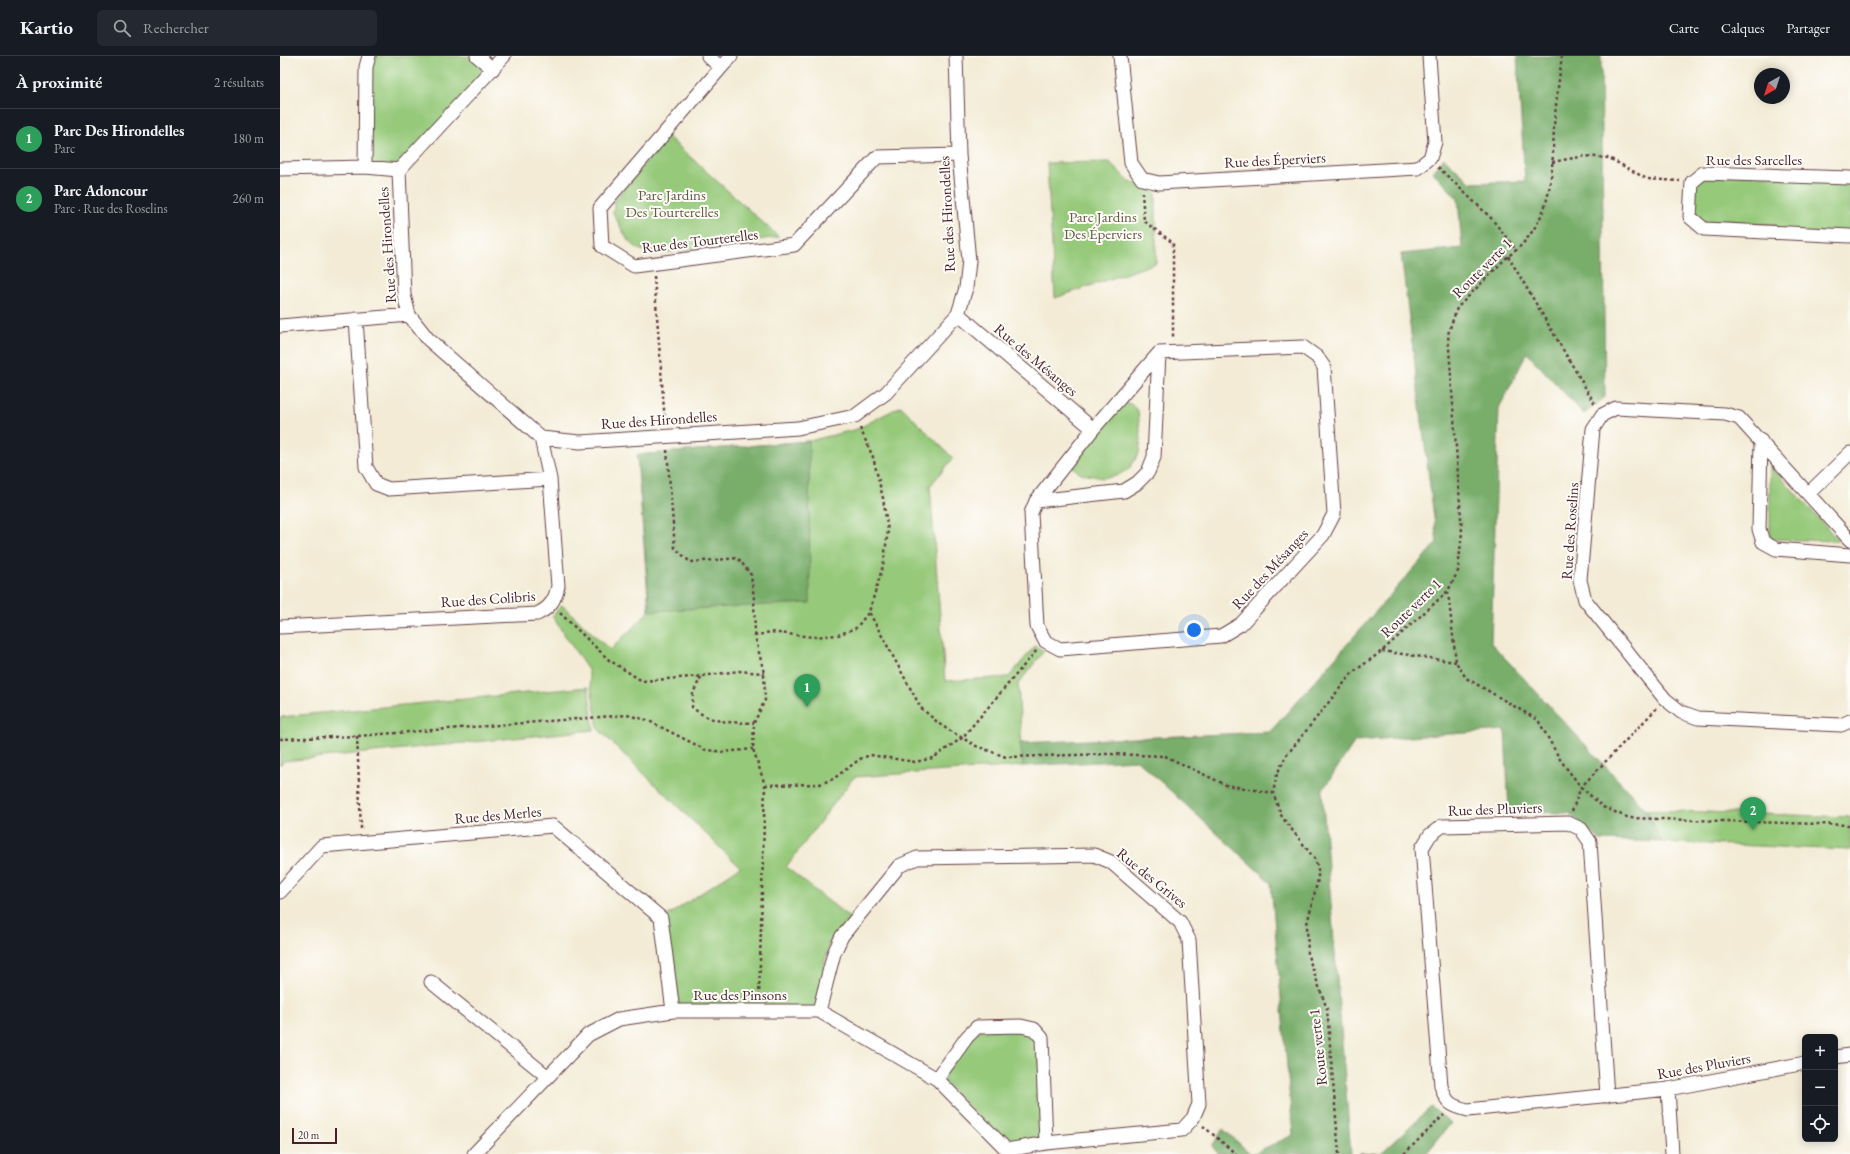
<!DOCTYPE html>
<html lang="fr">
<head>
<meta charset="utf-8">
<style>
  :root { --surface:#171b24; --page:#242831; --text:#f1f3f6; --muted:#9ea1a6; --line:#363941; --accent:#2563eb }
  body { margin:0; font-family:"EB Garamond",serif; background:var(--page); color:var(--text) }
  .controls { position:absolute; right:12px; bottom:12px; display:grid; overflow:hidden; border-radius:6px; box-shadow:0 2px 10px #0003 }
  .controls button { width:36px; height:36px; display:grid; place-items:center; padding:0; border:0; border-bottom:1px solid var(--line); background:var(--surface); color:var(--text); font:20px sans-serif }
  .compass { position:absolute; left:1474px; top:12px; width:36px; height:36px; border-radius:50%; background:var(--surface); box-shadow:0 2px 10px #0003; rotate:219deg }
  .scale { position:absolute; left:12px; bottom:10px; width:45px; box-sizing:border-box; padding-left:4px; border:2px solid #4a1f2b; border-top:0; font-size:11px; line-height:14px; white-space:nowrap; color:#4a1f2b; -webkit-text-stroke:3px #fdfcf7; paint-order:stroke }
  .you { position:absolute; left:914px; top:574px; width:14px; height:14px; margin:-10px; border:3px solid #fff; border-radius:50%; background:#1a73e8; box-shadow:0 0 0 6px #1a73e833 }
  .badge { display:grid; place-items:center; width:26px; height:26px; border-radius:50%; background:var(--accent); color:#fff; font-size:13px; font-weight:700 }
  .pin { position:absolute; translate:-50% -33px; filter:drop-shadow(0 1px 2px #0008) }
  .pin::after { content:''; position:absolute; top:21px; width:14px; height:12px; background:inherit; clip-path:polygon(0 0,100% 0,50% 100%) }
  .list { margin:0; padding:0; list-style:none }
  h2 { display:flex; justify-content:space-between; align-items:center; height:52px; margin:0; padding:0 16px; font-size:17px }
  h2 small { font-size:13px; font-weight:400; color:var(--muted) }
  .list li { display:grid; grid-template-columns:26px 1fr auto; gap:12px; align-items:center; box-sizing:border-box; height:60px; padding:0 16px; border-top:1px solid var(--line) }
  .list b { display:block; font-size:15px; white-space:nowrap }
  .list p { margin:0; font-size:13px; white-space:nowrap; color:var(--muted) }
  .list em { font-size:13px; font-style:normal; color:var(--muted) }
  .icon { flex:none; width:22px; height:22px; fill:none; stroke:currentColor; stroke-width:2; stroke-linecap:round; stroke-linejoin:round }
  .map { position:relative; flex:none; width:1570px; height:1098px; overflow:hidden }
  header { display:flex; align-items:center; gap:24px; box-sizing:border-box; height:56px; padding:0 20px; background:var(--surface); border-bottom:1px solid var(--line) }
  header strong { font-size:19px }
  nav { display:flex; gap:22px; margin-inline-start:auto; font-size:14px }
  .search { width:280px; height:36px; background:var(--page); display:flex; align-items:center; gap:10px; box-sizing:border-box; padding:0 14px; border-radius:6px; color:var(--muted); font-size:15px }
  main { display:flex }
  aside { flex:1; background:var(--surface) }
  .map>svg:first-child { display:block }
  .green { fill:#96c97a; stroke:#707452 }
  .forest { fill:#78ad6a; stroke:#61664a }
  .lines { fill:none; stroke-linecap:round; stroke-linejoin:round }
  .minor-casing { stroke:#633e44; stroke-width:15 }
  .path { stroke:#633e44; stroke-width:2.5; stroke-dasharray:3 3; stroke-linecap:butt }
  .minor { stroke:#fff; stroke-width:13 }
  .labels { text-anchor:middle; stroke-width:4; stroke-linejoin:round; paint-order:stroke }
  .street-label { font-size:15px; fill:#4a1f2b; stroke:#fdfcf7 }
  .park-label { font-size:15px; fill:#655a47; stroke:#fdfcf7 }
</style>
</head>
<body>
<header>
<strong>Kartio</strong>
<div class="search"><svg class="icon" aria-label="search" viewBox="0 0 24 24"><circle cx="10" cy="10" r="6"/><path d="M15 15l6 6"/></svg>Rechercher</div>
<nav><a>Carte</a><a>Calques</a><a>Partager</a></nav>
</header>
<main>
<aside>
<h2>À proximité<small>2 résultats</small></h2>
<ul class="list">
<li><span class="badge" style="background:#2e9e5b">1</span><div><b>Parc Des Hirondelles</b><p>Parc</p></div><em>180 m</em></li>
<li><span class="badge" style="background:#2e9e5b">2</span><div><b>Parc Adoncour</b><p>Parc · Rue des Roselins</p></div><em>260 m</em></li>
</ul>
</aside>
<div class="map">
<svg width="1570" height="1098" viewBox="0 0 1570 1098">
  <rect width="100%" height="100%" fill="#fdfcf7"/>
  <filter id="ink" filterUnits="userSpaceOnUse"><feTurbulence type="fractalNoise" baseFrequency=".025" numOctaves="2"/><feDisplacementMap in="SourceGraphic" scale="8" xChannelSelector="R" yChannelSelector="G"/><feConvolveMatrix kernelMatrix="1 2 1 2 8 2 1 2 1" color-interpolation-filters="sRGB"/></filter>
  <filter id="wash" filterUnits="userSpaceOnUse"><feTurbulence type="fractalNoise" baseFrequency=".012" numOctaves="4" result="noise"/><feDisplacementMap in="SourceGraphic" scale="16" xChannelSelector="R" yChannelSelector="G"/><feGaussianBlur stdDeviation="0.9" result="paint"/><feColorMatrix in="noise" values="0 0 0 0 0 0 0 0 0 0 0 0 0 0 0 0 0 1.4 0 .05"/><feComposite in="paint" operator="in"/></filter>
  <g filter="url(#wash)">
    <rect width="100%" height="100%" fill="#f3ebd5"/>
    <!-- green -->
    <path class="green" d="M89,0H197L213,13L119,114L85,111Z
      M387,80L499,181L377,198L358,193L347,183L333,157L335,144Z
      M830,106L846,123L876,137V207L775,242L767,107Z
      M1423,117L1570,122V180L1424,173L1410,161L1412,126Z
      M841,345L851,348L858,355L861,384L859,397L849,413L836,420L822,422L799,417L792,410Z
      M621,350L673,402L650,430L665,625L729,621L755,590L764,595L738,628L743,710L574,721L506,811L570,862L549,887L536,952L396,951L384,862L460,811L318,673L308,614L272,560L282,549L330,594L369,555L357,399L529,385L577,373Z
      M1490,409L1559,485L1490,483Z
      M308,631L314,674L4,705L0,709V661Z
      M1366,754L1570,761V794L1382,786Z
      M699,974H740L759,984L762,1084L728,1090L661,1023Z"/>
    <!-- forest -->
    <path class="forest" d="M1237,0H1321L1325,341L1304,358L1247,297L1219,352L1211,587L1366,754L1382,786L1320,784L1289,757L1229,756L1225,674L1075,685L1042,735L1071,1098H972L1013,1079L991,827L857,704L743,710L740,687L990,676L1157,486L1121,198L1182,192L1178,143L1153,116L1164,102L1191,127L1245,125Z
      M529,385L530,547L370,555L357,399Z
      M1151,1051L1171,1067L1146,1098H1079L1101,1097Z
      M943,1073L971,1098H938L932,1090Z"/>
  </g>
  <g filter="url(#ink)">
    <g class="lines">
      <defs>
        <path id="minor" d="M197,0L213,13
          M224,0L119,114L124,239L129,259L148,283L261,382L300,386L518,372L575,360L606,337L678,258L686,232L689,205L679,99L676,0
          M428,0L440,11
          M451,0L320,152L322,190L354,210L514,189L597,101L679,99
          M840,0L851,107L862,123L879,127L1138,112L1150,102L1155,86L1149,0
          M85,111L86,11L89,0
          M0,113L85,111L119,114
          M1570,122L1423,117L1412,126L1410,161L1424,173L1570,180
          M678,258L813,373
          M76,263L86,411L96,428L109,433L270,423
          M0,270L129,259
          M1023,291L1037,301L1044,311L1054,458L1043,479L961,568L941,580L780,593L765,585L757,570L751,457L756,445L813,373L879,297Z
          M1481,385L1479,473L1483,486L1496,493L1570,499
          M1529,437L1570,397
          M756,445L844,435L857,427L868,416L874,401L879,297
          M1570,484L1459,362L1445,358L1336,352L1322,359L1313,373L1300,524L1305,544L1385,643L1401,656L1418,662L1561,669L1570,665
          M0,571L257,558C270,552 275,544 278,530L270,423L261,382
          M0,836L42,790L273,770L381,862L393,955
          M151,926L268,1021
          M539,955L554,897L562,880L619,810L637,802L814,799L831,806L900,866L909,884L919,1048L913,1062L902,1074L766,1087L727,1094
          M1555,1001L1570,999
          M657,1023L687,981L697,971L741,970L754,973L762,982L766,1087
          M1388,1033L1392,1098
          M1327,1040L1310,786L1301,773L1288,767L1162,770L1150,779L1142,792L1161,1030C1166,1047 1171,1050 1188,1054L1388,1033L1525,1007
          M194,1098L308,979L339,963L393,955H539L657,1023L727,1094V1098"/>
      </defs>
      <!-- minor casing -->
      <use href="#minor" class="minor-casing"/>
      <!-- path -->
      <path class="path" d="M1272,106L1305,100L1329,102L1367,123L1400,125
        M1158,111L1211,162L1237,195
        M862,136L864,165L893,187V283
        M1228,200L1315,348
        M374,220L385,367
        M580,372L593,401L603,442L608,475L603,510L589,556L641,652L662,670L696,690L726,701L829,698L885,700L946,729L993,737
        M387,394L395,492L410,506L458,502L471,519L474,543L475,580
        M1168,536L1176,606L1186,622L1258,664L1281,705L1301,731L1323,751L1349,762L1570,769
        M280,557L329,604L362,625L422,620L459,615L484,617
        M1102,595L1176,606
        M421,621L413,637L412,651C431,668 450,666 474,667
        M77,680L81,773
        M0,683L77,680L347,659L367,664L426,694L444,696L473,693
        M485,729L540,728L553,723L580,703L590,699L635,706L653,702L682,682L757,594
        M1292,755L1301,731L1377,652
        M479,941L485,729L473,693L474,667L485,644L484,617L475,580L490,576L533,581L558,579L576,572L589,556
        M923,1070L956,1098
        M1059,1098L1047,953L1028,900L1027,868L1038,823V811L1034,802L1002,761L993,737L997,718L1006,700L1072,617L1102,595L1168,535L1178,515L1182,476L1168,278L1177,252L1228,200C1246,189 1262,164 1267,143C1273,120 1273,94 1274,70C1276,47 1279,23 1282,0
        M1124,1098L1164,1059"/>
      <!-- minor -->
      <use href="#minor" class="minor"/>
    </g>
  </g>
  <g class="labels">
    <!-- street labels -->
    <g class="street-label">
      <text transform="translate(995 104) rotate(-3)" y="5">Rue des Éperviers</text>
      <text x="1474" y="109">Rue des Sarcelles</text>
      <text transform="translate(667 158) rotate(-93)" y="5">Rue des Hirondelles</text>
      <text transform="translate(420 185) rotate(-7)" y="5">Rue des Tourterelles</text>
      <text transform="translate(107 189) rotate(-94)" y="5">Rue des Hirondelles</text>
      <text transform="translate(1202 212) rotate(-45)" y="5">Route verte 1</text>
      <text transform="translate(756 304) rotate(40)" y="5">Rue des Mésanges</text>
      <text transform="translate(379 364) rotate(-4)" y="5">Rue des Hirondelles</text>
      <text transform="translate(1290 475) rotate(-86)" y="5">Rue des Roselins</text>
      <text transform="translate(990 513) rotate(-47)" y="5">Rue des Mésanges</text>
      <text transform="translate(208 543) rotate(-4)" y="5">Rue des Colibris</text>
      <text transform="translate(1131 552) rotate(-44)" y="5">Route verte 1</text>
      <text transform="translate(1215 753) rotate(-2)" y="5">Rue des Pluviers</text>
      <text transform="translate(218 759) rotate(-5)" y="5">Rue des Merles</text>
      <text transform="translate(872 822) rotate(39)" y="5">Rue des Grives</text>
      <text x="460" y="944">Rue des Pinsons</text>
      <text transform="translate(1038 991) rotate(-96)" y="5">Route verte 1</text>
      <text transform="translate(1424 1010) rotate(-10)" y="5">Rue des Pluviers</text>
    </g>
    <!-- park labels -->
    <g class="park-label">
      <text x="392" y="144">Parc Jardins<tspan x="392" dy="17">Des Tourterelles</tspan></text>
      <text x="823" y="166">Parc Jardins<tspan x="823" dy="17">Des Éperviers</tspan></text>
    </g>
  </g>
</svg>
<div class="controls">
<button>+</button>
<button>−</button>
<button><svg class="icon" aria-label="locate" viewBox="0 0 24 24"><circle cx="12" cy="12" r="6"/><path d="M12 2v4M12 18v4M2 12h4M18 12h4"/></svg></button>
</div>
<svg class="compass" viewBox="-18 -18 36 36"><path d="M0-13l5 13h-10z" fill="#e53935"/><path d="M0 13l5-13h-10z" fill="#9ea1a6"/></svg>
<div class="scale">20 m</div>
<div class="you"></div>
<div class="pin badge" style="left:527px;top:651px;background:#2e9e5b">1</div>
<div class="pin badge" style="left:1473px;top:774px;background:#2e9e5b">2</div>
</div>
</main>
</body>
</html>
